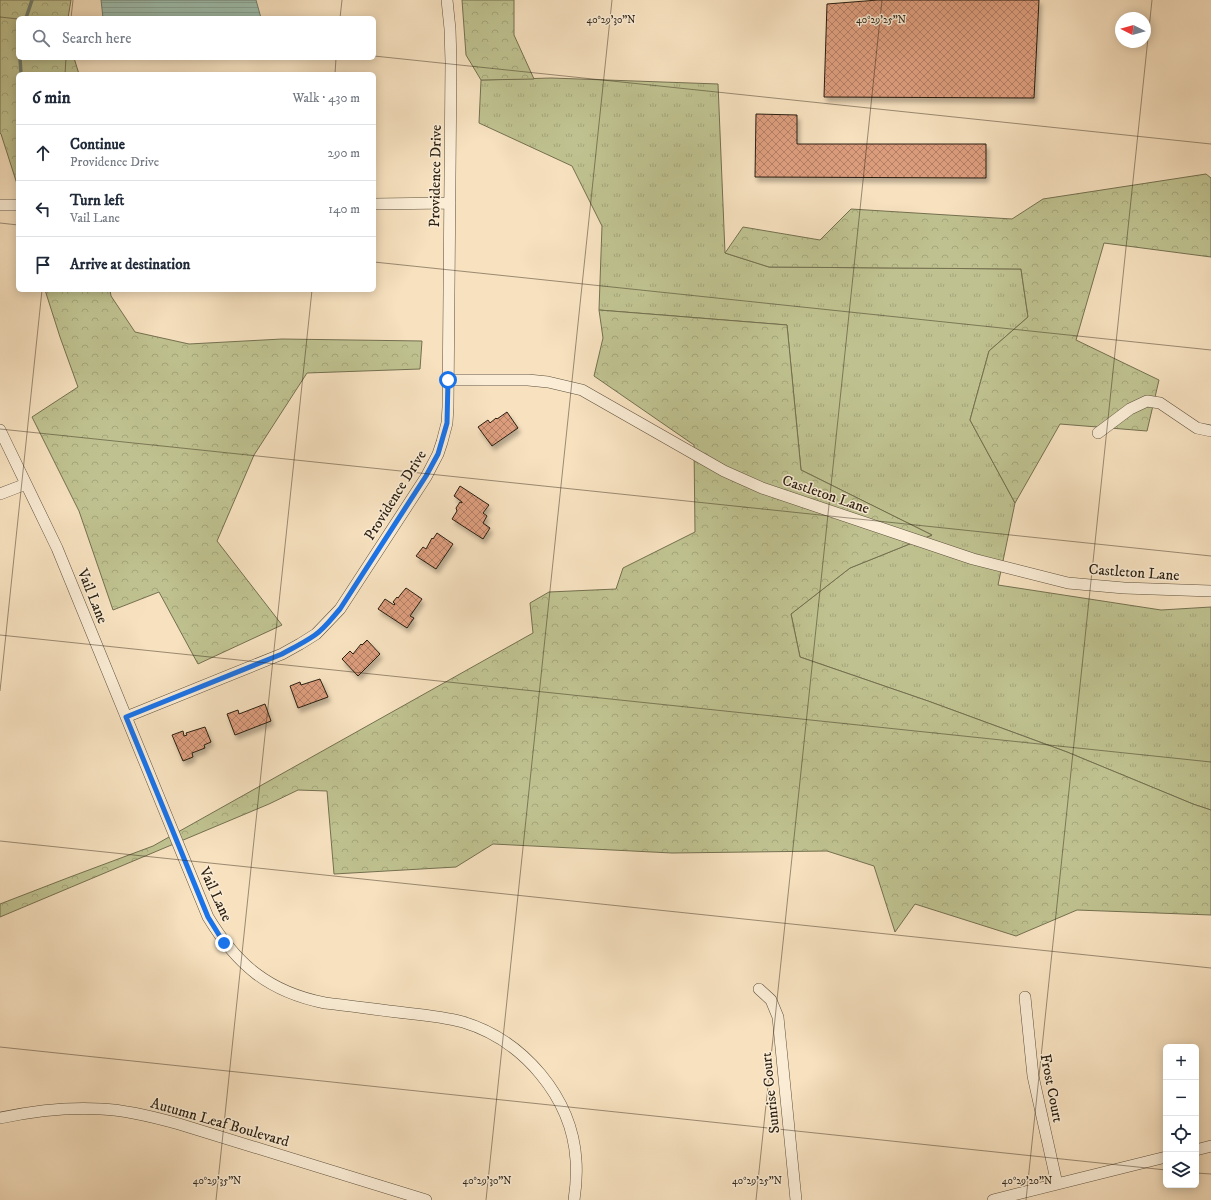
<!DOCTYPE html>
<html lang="en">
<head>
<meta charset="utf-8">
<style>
  :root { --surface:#fff; --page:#f6f6f7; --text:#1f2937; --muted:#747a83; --line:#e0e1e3 }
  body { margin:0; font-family:"IM FELL DW Pica",serif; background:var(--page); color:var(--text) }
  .controls { position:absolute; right:12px; bottom:12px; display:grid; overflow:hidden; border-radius:6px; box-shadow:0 2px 10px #0003 }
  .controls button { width:36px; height:36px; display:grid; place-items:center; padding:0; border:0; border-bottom:1px solid var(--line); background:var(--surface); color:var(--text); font:20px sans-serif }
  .compass { position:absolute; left:1115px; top:12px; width:36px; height:36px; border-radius:50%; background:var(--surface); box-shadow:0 2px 10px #0003; rotate:276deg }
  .stop { position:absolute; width:12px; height:12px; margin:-9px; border:3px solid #1a73e8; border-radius:50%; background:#fff }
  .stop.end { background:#1a73e8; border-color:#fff; box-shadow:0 1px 4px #0008 }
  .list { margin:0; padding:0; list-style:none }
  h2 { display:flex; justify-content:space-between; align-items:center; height:52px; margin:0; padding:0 16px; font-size:17px }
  h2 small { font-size:13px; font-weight:400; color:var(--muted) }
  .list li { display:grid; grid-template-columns:26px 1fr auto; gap:12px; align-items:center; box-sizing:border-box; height:56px; padding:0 16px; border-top:1px solid var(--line) }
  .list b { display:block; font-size:15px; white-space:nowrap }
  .list p { margin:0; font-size:13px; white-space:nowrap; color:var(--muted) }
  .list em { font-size:13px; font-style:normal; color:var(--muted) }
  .icon { flex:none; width:22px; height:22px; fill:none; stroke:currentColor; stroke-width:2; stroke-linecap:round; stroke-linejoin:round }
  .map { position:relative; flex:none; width:1211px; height:1200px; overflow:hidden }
  .search { position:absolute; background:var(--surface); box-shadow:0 2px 10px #0003; left:16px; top:16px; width:360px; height:44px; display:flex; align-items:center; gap:10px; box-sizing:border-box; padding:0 14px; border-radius:6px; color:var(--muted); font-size:15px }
  .panel { position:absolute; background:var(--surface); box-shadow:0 2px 10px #0003; left:16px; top:72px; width:360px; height:220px; border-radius:6px }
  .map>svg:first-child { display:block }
  .grass { fill:url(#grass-tufts); stroke:#747050 }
  .forest { fill:url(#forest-crowns); stroke:#747050 }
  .water { fill:url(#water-rules); stroke:#707e6f }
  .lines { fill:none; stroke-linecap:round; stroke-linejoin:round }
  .stream { stroke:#707e6f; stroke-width:3.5 }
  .building { fill:url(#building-cross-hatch); stroke:#2a1f11; filter:url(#shadow) }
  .minor-casing { stroke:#5d503c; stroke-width:12 }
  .minor { stroke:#faecd5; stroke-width:11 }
  .route { stroke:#1a73e8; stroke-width:5 }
  .ticks { fill:none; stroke:#2a1f11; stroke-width:1; stroke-opacity:0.45 }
  .labels { text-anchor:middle; stroke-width:3; stroke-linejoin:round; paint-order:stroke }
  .street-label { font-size:15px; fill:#2a1f11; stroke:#faecd5 }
  .ticks-label { font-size:10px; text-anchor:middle; fill:#2a1f11; stroke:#faecd5; stroke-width:3; stroke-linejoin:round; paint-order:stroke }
</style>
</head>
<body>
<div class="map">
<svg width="1211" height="1200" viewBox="0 0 1211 1200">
  <defs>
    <pattern id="grass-tufts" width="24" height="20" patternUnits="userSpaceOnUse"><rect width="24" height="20" fill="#bfc290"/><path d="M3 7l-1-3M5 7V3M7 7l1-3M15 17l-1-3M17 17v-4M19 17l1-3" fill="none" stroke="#a4a67b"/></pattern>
    <pattern id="forest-crowns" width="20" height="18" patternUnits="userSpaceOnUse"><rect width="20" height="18" fill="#bfc290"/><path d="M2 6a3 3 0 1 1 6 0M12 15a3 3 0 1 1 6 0" fill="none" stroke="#a4a67b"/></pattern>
    <pattern id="water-rules" width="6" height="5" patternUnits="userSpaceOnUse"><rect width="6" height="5" fill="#9ebeae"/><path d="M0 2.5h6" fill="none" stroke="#88a395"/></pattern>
    <pattern id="building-cross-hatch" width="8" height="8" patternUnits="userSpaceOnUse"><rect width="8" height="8" fill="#dc9d7d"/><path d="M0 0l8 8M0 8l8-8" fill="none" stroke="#b37f65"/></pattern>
    <filter id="shadow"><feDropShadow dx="2.5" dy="4.5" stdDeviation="2" flood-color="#0004"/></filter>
  </defs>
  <rect width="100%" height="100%" fill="#f7e1bf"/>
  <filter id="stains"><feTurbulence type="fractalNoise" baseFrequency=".005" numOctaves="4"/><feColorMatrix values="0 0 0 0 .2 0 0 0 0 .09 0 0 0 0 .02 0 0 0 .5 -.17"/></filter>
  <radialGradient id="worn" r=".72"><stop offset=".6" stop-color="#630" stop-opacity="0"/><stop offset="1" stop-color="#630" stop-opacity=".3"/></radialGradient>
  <!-- grass -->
  <path class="grass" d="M551,78L718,84L725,253L769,267L1021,269L1028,317L989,351L970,420L1015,503L998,585L1161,610L1211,607V810L1193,804L1067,752L928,701L800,657L791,614L850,568L932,535L801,470L787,325L599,310L602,226L572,166L479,123L481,80Z"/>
  <!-- forest -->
  <path class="forest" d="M0,0H71L68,18H18V58H74L79,74H18V187L1,134L0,133Z
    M462,0H514V35L534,79L481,80L466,55Z
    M1206,174L1211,178V257L1104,243L1076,340L1159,380L1147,431L1060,424L1015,503L970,420L989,351L1028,317L1021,269L769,267L725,253L743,227L820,240L851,209L1012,219L1043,199Z
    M45,290H110L111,296L135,332L189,344L282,339L422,341L420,369L307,373L254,455L217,541L282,625L198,664L159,592L113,610L79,511L32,417L78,387L60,337Z
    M599,310L787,325L801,470L932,535L850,568L791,614L800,657L928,701L1067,752L1193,804L1211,810V915L1077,910L1016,936L915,904L895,932L874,866L827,851L672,853L493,844L456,867L334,874L327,791L298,790L269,804L0,917V904L70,877L153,846L533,633L530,603L549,592L616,589L623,568L695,532L694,445L594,376L603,338Z"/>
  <!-- water -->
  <path class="water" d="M101,0H256L261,18H103Z"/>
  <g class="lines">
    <!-- stream -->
    <path class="stream" d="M26,18L32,0
      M20,58L21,74"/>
  </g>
  <!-- building -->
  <path class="building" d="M878,0H1039L1034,98L824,97L827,4Z
    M756,114L797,115V144H986V178L755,177Z
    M507,412L518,428L492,446L478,427L488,420L490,423L496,418L497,419Z
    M460,486L489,505L483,513L487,516L483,523L490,528L483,539L452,519L457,511L456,508L460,502L462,503V502L454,496Z
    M437,533L453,544L436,569L416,556L423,547L426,549L432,538L433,539Z
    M406,588L422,599L410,616L414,618L407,628L378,609L385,599L394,605L395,604L393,602L397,597L398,598L401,594Z
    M367,640L380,654L358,676L342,659L350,651L353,654L361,644L362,645Z
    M320,679L328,697L298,708L290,686L300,682L301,685Z
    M265,704L271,721L235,735L227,714L238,710L239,714Z
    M205,727L211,742L204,745L205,748L192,753L193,757L183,761L172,735L183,731L184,736L187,735L186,733Z"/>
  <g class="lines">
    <defs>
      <path id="minor" d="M374,204L450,203
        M0,205H18
        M448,380H528L548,382L582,390L724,471L762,488L973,559L1068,583L1124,588L1211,591
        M0,430L57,548L208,917C237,965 269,992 325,1003C352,1006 379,1010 406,1013C425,1015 445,1017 463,1022C523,1040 572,1097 576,1160C577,1174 576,1187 574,1200
        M1098,433L1130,409L1147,401L1160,403L1197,428L1211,431
        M0,494L26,484
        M126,717L282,654L300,644L316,634L340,609L426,477L438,454L442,442L447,423L448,407L451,62L450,29L447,0
        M759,989L771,1000L778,1017L796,1200
        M1025,997L1033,1076L1057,1184
        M0,1118C33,1111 67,1107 101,1109C127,1110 154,1117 179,1124L426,1200
        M1196,1150L1211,1146
        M993,1200L1166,1157"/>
    </defs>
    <!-- minor casing -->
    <use href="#minor" class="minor-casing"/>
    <!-- minor -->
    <use href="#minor" class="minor"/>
  </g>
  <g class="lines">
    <!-- route -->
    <path class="route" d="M224,943L208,917L126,717L282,654C293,648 305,642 315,635C325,628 332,618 340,609L426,476L438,454L447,423L448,380"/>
  </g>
  <!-- ticks -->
  <path class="ticks" d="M0,17L18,19M71,18L73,0M340,18L342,0M374,56L1211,144M65,74L66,58M335,74L336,58M0,223L18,225M374,262L1211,350M0,429L1211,556M0,635L1211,762M0,691L42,290M0,841L1211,968M0,1047L1166,1170M1196,1173L1211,1174M216,1200L312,290M486,1200L612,0M756,1200L882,0M1026,1200L1152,0"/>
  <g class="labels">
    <!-- street labels -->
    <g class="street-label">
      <text transform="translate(435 176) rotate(-89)" y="5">Providence Drive</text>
      <text transform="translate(826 494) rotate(19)" y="5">Castleton Lane</text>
      <text transform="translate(395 495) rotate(-58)" y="5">Providence Drive</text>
      <text transform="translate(1134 572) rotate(4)" y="5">Castleton Lane</text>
      <text transform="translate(93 596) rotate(68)" y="5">Vail Lane</text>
      <text transform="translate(216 894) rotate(65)" y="5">Vail Lane</text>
      <text transform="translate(1052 1088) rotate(79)" y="5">Frost Court</text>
      <text transform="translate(770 1093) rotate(-96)" y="5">Sunrise Court</text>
      <text transform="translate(220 1122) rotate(16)" y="5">Autumn Leaf Boulevard</text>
    </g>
  </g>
  <g class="ticks-label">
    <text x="611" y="23">40°29'30"N</text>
    <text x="881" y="23">40°29'25"N</text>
    <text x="217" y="1184">40°29'35"N</text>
    <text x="487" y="1184">40°29'30"N</text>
    <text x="757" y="1184">40°29'25"N</text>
    <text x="1027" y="1184">40°29'20"N</text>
  </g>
  <rect width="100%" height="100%" filter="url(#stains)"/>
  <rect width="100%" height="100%" fill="url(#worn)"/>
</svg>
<div class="controls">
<button>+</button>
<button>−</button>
<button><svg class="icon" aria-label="locate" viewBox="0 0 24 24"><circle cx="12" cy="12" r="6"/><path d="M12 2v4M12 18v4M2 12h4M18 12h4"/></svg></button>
<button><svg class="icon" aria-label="layers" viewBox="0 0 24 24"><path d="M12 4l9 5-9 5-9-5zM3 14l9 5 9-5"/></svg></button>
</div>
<svg class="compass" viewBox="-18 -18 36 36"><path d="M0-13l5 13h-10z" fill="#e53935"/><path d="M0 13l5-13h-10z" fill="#747a83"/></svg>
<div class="stop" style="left:448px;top:380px"></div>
<div class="stop end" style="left:224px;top:943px"></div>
<div class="search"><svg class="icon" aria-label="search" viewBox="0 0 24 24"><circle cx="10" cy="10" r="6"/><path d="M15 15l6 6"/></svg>Search here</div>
<section class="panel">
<h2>6 min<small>Walk · 430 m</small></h2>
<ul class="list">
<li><svg class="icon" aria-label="ahead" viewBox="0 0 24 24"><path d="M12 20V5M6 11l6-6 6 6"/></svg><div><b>Continue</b><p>Providence Drive</p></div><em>290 m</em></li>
<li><svg class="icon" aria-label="left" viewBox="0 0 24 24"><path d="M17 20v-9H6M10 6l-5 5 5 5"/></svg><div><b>Turn left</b><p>Vail Lane</p></div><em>140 m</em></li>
<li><svg class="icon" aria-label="arrive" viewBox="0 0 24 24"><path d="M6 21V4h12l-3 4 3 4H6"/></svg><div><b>Arrive at destination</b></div></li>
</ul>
</section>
</div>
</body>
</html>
